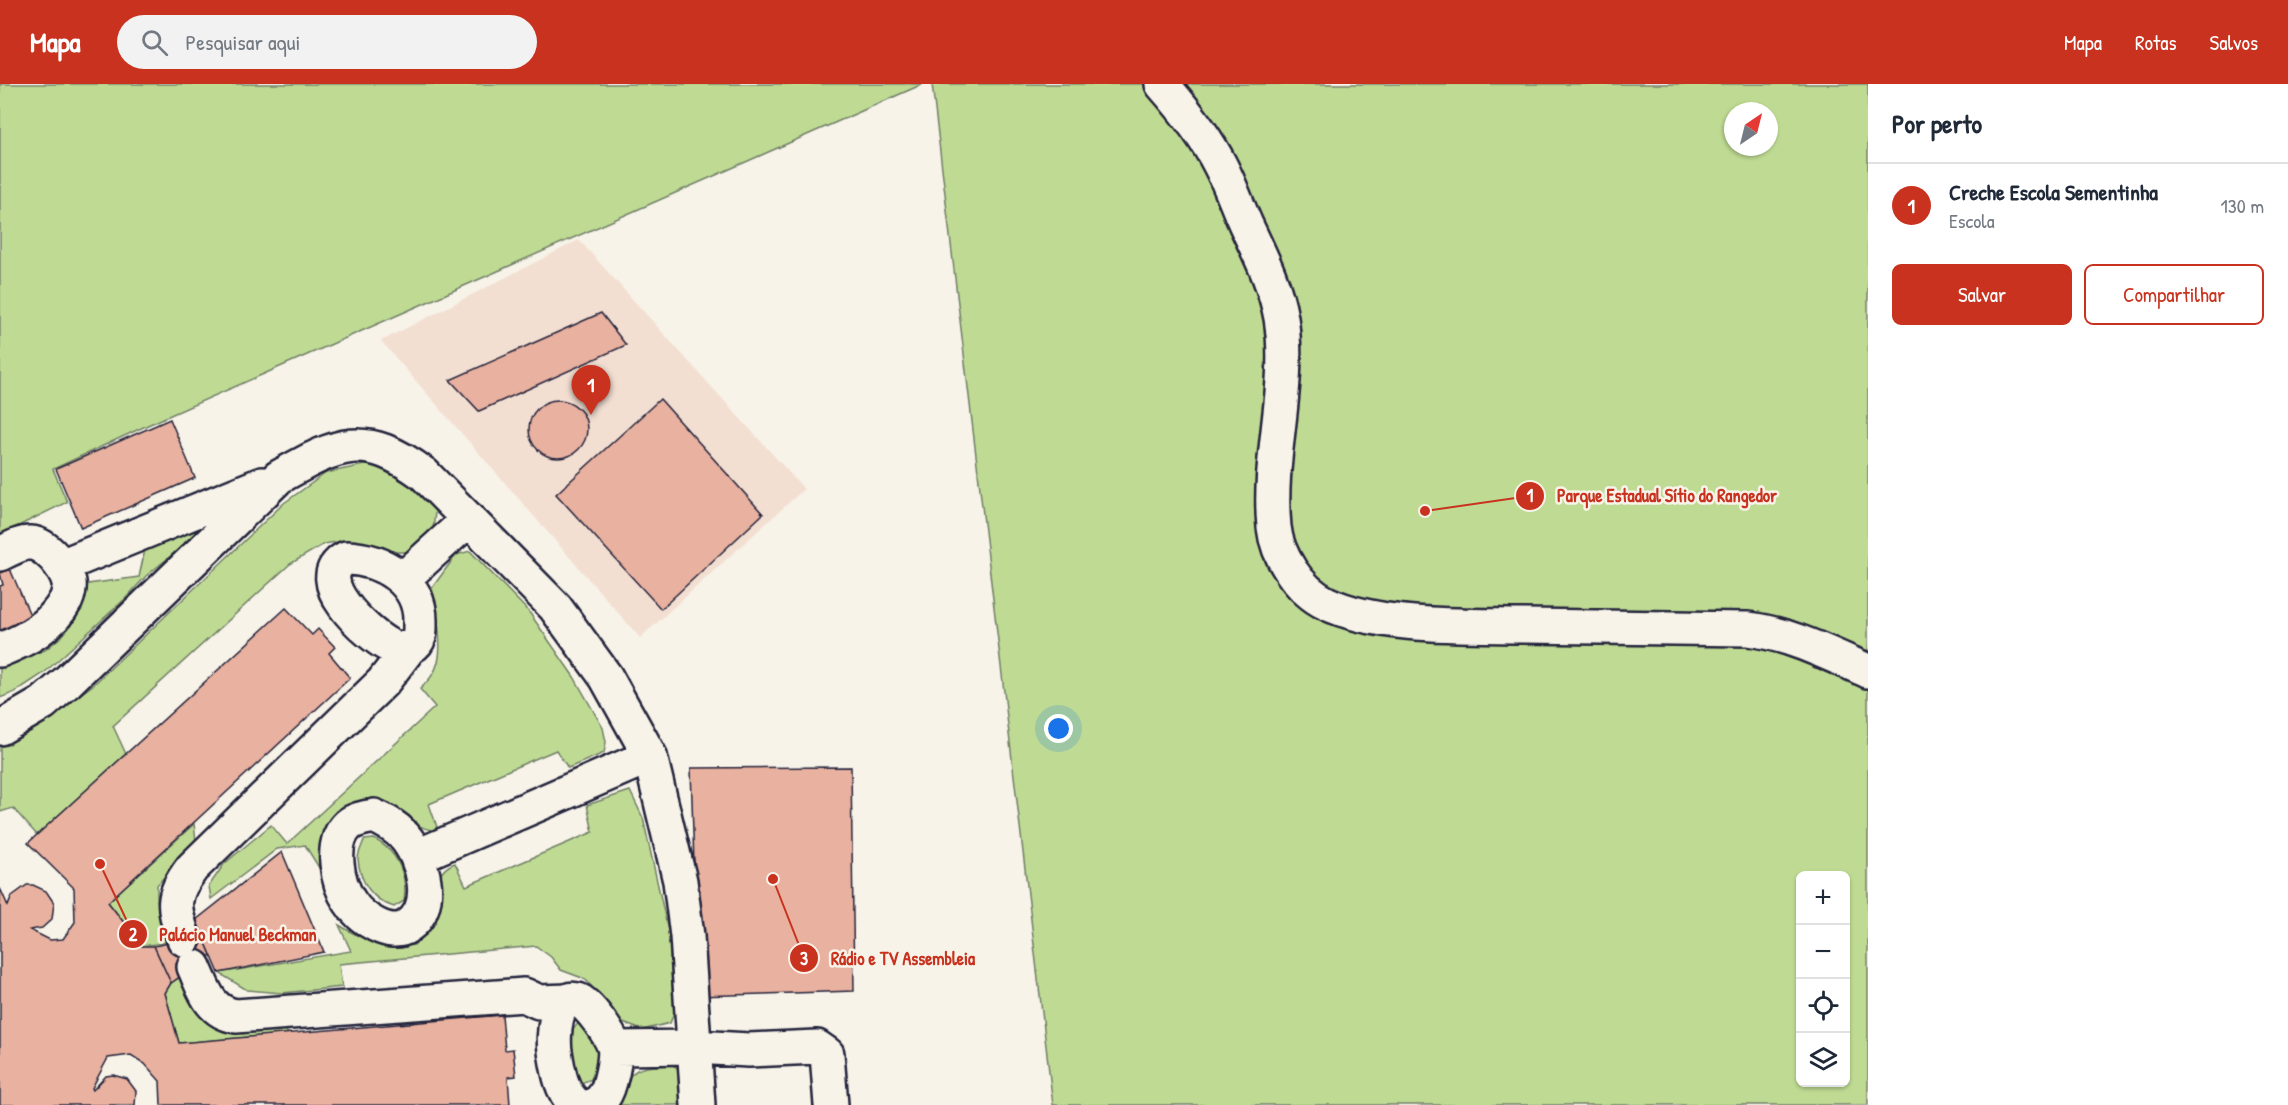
<!DOCTYPE html>
<html lang="pt">
<head>
<meta charset="utf-8">
<style>
  :root { --surface:#fff; --page:#f2f2f3; --text:#1f2937; --muted:#747a83; --line:#e0e1e3; --accent:#c8321e }
  body { margin:0; font-family:"Patrick Hand",sans-serif; background:var(--page); color:var(--text) }
  .controls { position:absolute; right:18px; bottom:18px; display:grid; overflow:hidden; border-radius:9px; box-shadow:0 2px 4px #0004 }
  .controls button { width:54px; height:54px; display:grid; place-items:center; padding:0; border:0; border-bottom:2px solid var(--line); background:var(--surface); color:var(--text); font:30px sans-serif }
  .compass { position:absolute; left:1724px; top:18px; width:54px; height:54px; border-radius:50%; background:var(--surface); box-shadow:0 2px 4px #0004; rotate:35deg }
  .you { position:absolute; left:1059px; top:645px; width:21px; height:21px; margin:-15px; border:4px solid #fff; border-radius:50%; background:#1a73e8; box-shadow:0 0 0 9px #1a73e833 }
  .badge { display:grid; place-items:center; width:39px; height:39px; border-radius:50%; background:var(--accent); color:#fff; font-size:20px; font-weight:700 }
  .pin { position:absolute; translate:-50% -50px; filter:drop-shadow(0 2px 3px #0008) }
  .pin::after { content:''; position:absolute; top:32px; width:21px; height:18px; background:inherit; clip-path:polygon(0 0,100% 0,50% 100%) }
  .list { margin:0; padding:0; list-style:none }
  h2 { display:flex; justify-content:space-between; align-items:center; height:78px; margin:0; padding:0 24px; font-size:26px }
  h2 small { font-size:20px; font-weight:400; color:var(--muted) }
  .list li { display:grid; grid-template-columns:39px 1fr auto; gap:18px; align-items:center; box-sizing:border-box; height:84px; padding:0 24px; border-top:2px solid var(--line) }
  .list b { display:block; font-size:22px; white-space:nowrap }
  .list p { margin:0; font-size:20px; white-space:nowrap; color:var(--muted) }
  .list em { font-size:20px; font-style:normal; color:var(--muted) }
  .actions { display:flex; gap:12px; padding:18px 24px }
  .actions a { flex:1; padding:14px 0; border:2px solid var(--accent); border-radius:9px; text-align:center; font-size:21px; color:var(--accent) }
  .actions .main { background:var(--accent); color:#fff }
  .icon { flex:none; width:33px; height:33px; fill:none; stroke:currentColor; stroke-width:2; stroke-linecap:round; stroke-linejoin:round }
  .map { position:relative; flex:none; width:1868px; height:1021px; overflow:hidden }
  header { display:flex; align-items:center; gap:36px; box-sizing:border-box; height:84px; padding:0 30px; background:var(--accent); color:#fff }
  header strong { font-size:28px }
  nav { display:flex; gap:33px; margin-inline-start:auto; font-size:21px }
  .search { width:420px; height:54px; background:var(--page); display:flex; align-items:center; gap:15px; box-sizing:border-box; padding:0 21px; border-radius:33px; color:var(--muted); font-size:22px }
  main { display:flex }
  aside { flex:1; background:var(--surface) }
  .map>svg:first-child { display:block }
  .built { fill:#f3dfd2 }
  .green { fill:#bfdb93; stroke:#707e67; stroke-width:1.5; fill-rule:evenodd }
  .building { fill:#e9b19f; stroke:#22223b; stroke-width:1.5 }
  .lines { fill:none; stroke-linecap:round; stroke-linejoin:round }
  .minor-casing { stroke:#22223b; stroke-width:38 }
  .minor { stroke:#f7f3e8; stroke-width:33 }
  .leader { fill:none; stroke:#c8321e; stroke-width:2 }
  .callout-dot { fill:#c8321e; stroke:#f7f3e8; stroke-width:2 }
  .mark-label { font-size:18px; text-anchor:middle; font-weight:bold; fill:#fff }
  .callout-label { font-size:18px; text-anchor:middle; font-weight:bold; fill:#c8321e; stroke:#f7f3e8; stroke-width:5; stroke-linejoin:round; paint-order:stroke }
</style>
</head>
<body>
<header>
<strong>Mapa</strong>
<div class="search"><svg class="icon" aria-label="search" viewBox="0 0 24 24"><circle cx="10" cy="10" r="6"/><path d="M15 15l6 6"/></svg>Pesquisar aqui</div>
<nav><a>Mapa</a><a>Rotas</a><a>Salvos</a></nav>
</header>
<main>
<div class="map">
<svg width="1868" height="1021" viewBox="0 0 1868 1021">
  <rect width="100%" height="100%" fill="#f7f3e8"/>
  <filter id="ink" filterUnits="userSpaceOnUse"><feTurbulence type="fractalNoise" baseFrequency=".0167" numOctaves="2"/><feDisplacementMap in="SourceGraphic" scale="12" xChannelSelector="R" yChannelSelector="G"/><feConvolveMatrix kernelMatrix="1 2 1 2 8 2 1 2 1" color-interpolation-filters="sRGB"/></filter>
  <g filter="url(#ink)">
    <!-- built -->
    <path class="built" d="M579,156L804,405L640,554L381,257Z"/>
    <!-- green -->
    <path class="green" d="M0,0H923L150,340L53,385L67,418L0,451Z
      M932,0H1868V1021H1053ZM1733,27H1769V63H1733ZM1800,792H1846V998H1800Z
      M374,379L422,401L436,420L433,446L407,468H380L348,456L324,460L290,480L113,642L126,670L37,751L13,724L0,728V659L29,647L93,601L284,419L326,389Z
      M233,421L146,492L126,514L44,589L15,608L0,614V583L45,566L62,552L73,539L76,521L88,500L139,493L146,461Z
      M470,467L529,528L574,593L603,644L606,658L604,669L568,684L556,666L429,720L437,743L433,746C413,744 400,724 381,718C356,711 327,736 322,759C321,768 321,778 321,787L305,761L277,765L211,815L209,802L224,780L271,741L287,760L435,623L420,605C428,597 435,590 438,578C443,559 436,524 432,504L456,471Z
      M630,707L643,734L669,851L674,929L670,939L642,946L623,939L585,895L561,886L551,873L536,862L339,880L342,903L282,909L247,906L219,889L351,867L339,841C368,859 380,861 414,861C419,855 427,849 431,843C446,820 425,790 455,779L466,802L593,748L587,721Z
      M194,740L196,757L157,801V817L177,857L142,862L108,818Z
      M374,755C397,766 408,791 404,817L394,823C372,816 360,798 358,775C358,769 362,762 364,756Z
      M188,887L206,927L276,938L289,950L179,959L165,909L171,899Z
      M581,937C599,960 603,965 592,995L581,999L572,992C570,973 564,949 581,937Z
      M672,981L680,985L689,1021H612C634,985 628,983 672,981Z"/>
    <!-- building -->
    <path class="building" d="M601,229L626,261L479,327L450,296Z
      M660,315L763,430L661,525L556,410Z
      M529 345a29 29 0 1 1 58 0a29 29 0 1 1-58 0Z
      M170,335L195,394L81,444L56,385Z
      M10,485L34,540L0,555V502L3,501L0,489Z
      M286,524L312,551L318,545L335,563L329,569L350,594L108,818L142,862H154L171,899L165,909L179,959L502,931L505,966L513,965L516,992L508,993L510,1021H161L160,997L145,980L131,971L108,974L92,1004L93,1006L106,992L113,991L127,995L136,1007L135,1021H0V804L8,822L12,812L27,801H33L46,807L54,819L52,835L42,844L30,846L50,856L63,855L75,838L74,804L28,759Z
      M851,683L854,907L698,912L691,684Z
      M282,768L324,868L219,889L196,836Z
      M203,852L211,871L171,899L154,862Z"/>
    <g class="lines">
      <defs>
        <path id="minor" d="M1162,0C1184,25 1205,51 1220,81C1230,100 1237,121 1246,141C1260,171 1275,200 1281,234C1292,303 1267,373 1274,443C1277,472 1299,506 1326,519C1378,544 1465,541 1523,542C1598,543 1673,544 1748,545C1790,550 1829,570 1868,587
          M0,470C9,466 21,458 31,459C46,460 65,483 69,498C70,502 68,512 66,516C52,542 26,556 0,566
          M346,474C382,475 421,497 420,538C420,547 421,557 412,562C407,565 396,565 390,562C367,550 306,495 346,474Z
          M61,482L262,400
          M403,495L469,435
          M0,644L43,619L68,597L279,393C339,359 364,346 424,390L555,523L606,593L650,672L680,797L687,852L698,1021
          M374,732C385,737 395,742 404,752C423,774 437,822 408,842C390,855 360,834 350,818C337,799 329,759 348,741C355,735 365,734 374,732Z
          M418,772L650,672
          M184,855C173,823 170,813 192,784L383,598L409,564
          M194,883C204,905 209,928 236,932L524,911L539,918L569,917
          M615,964L695,963L749,966L817,963L827,970L831,1021
          M577,1021C561,1009 558,986 555,967C553,954 554,909 578,916C589,920 611,952 614,963C617,972 610,1004 604,1012C602,1016 597,1019 594,1021"/>
      </defs>
      <!-- minor casing -->
      <use href="#minor" class="minor-casing"/>
      <!-- minor -->
      <use href="#minor" class="minor"/>
    </g>
  </g>
  <!-- callouts -->
  <path class="leader" d="M1425 427L1530 412M100 780L133 850M773 795L804 874"/>
  <g class="callout-dot">
    <circle cx="1425" cy="427" r="6"/>
    <circle cx="100" cy="780" r="6"/>
    <circle cx="773" cy="795" r="6"/>
    <circle cx="1530" cy="412" r="15"/>
    <circle cx="133" cy="850" r="15"/>
    <circle cx="804" cy="874" r="15"/>
  </g>
  <g class="mark-label">
    <text x="1530" y="418">1</text>
    <text x="133" y="857">2</text>
    <text x="804" y="881">3</text>
  </g>
  <g class="callout-label">
    <text x="1667" y="418">Parque Estadual Sítio do Rangedor</text>
    <text x="238" y="857">Palácio Manuel Beckman</text>
    <text x="903" y="881">Rádio e TV Assembleia</text>
  </g>
</svg>
<div class="controls">
<button>+</button>
<button>−</button>
<button><svg class="icon" aria-label="locate" viewBox="0 0 24 24"><circle cx="12" cy="12" r="6"/><path d="M12 2v4M12 18v4M2 12h4M18 12h4"/></svg></button>
<button><svg class="icon" aria-label="layers" viewBox="0 0 24 24"><path d="M12 4l9 5-9 5-9-5zM3 14l9 5 9-5"/></svg></button>
</div>
<svg class="compass" viewBox="-18 -18 36 36"><path d="M0-13l5 13h-10z" fill="#e53935"/><path d="M0 13l5-13h-10z" fill="#747a83"/></svg>
<div class="you"></div>
<div class="pin badge" style="left:591px;top:331px">1</div>
</div>
<aside>
<h2>Por perto<small></small></h2>
<ul class="list">
<li><span class="badge">1</span><div><b>Creche Escola Sementinha</b><p>Escola</p></div><em>130 m</em></li>
</ul>
<div class="actions"><a class="main">Salvar</a><a>Compartilhar</a></div>
</aside>
</main>
</body>
</html>
